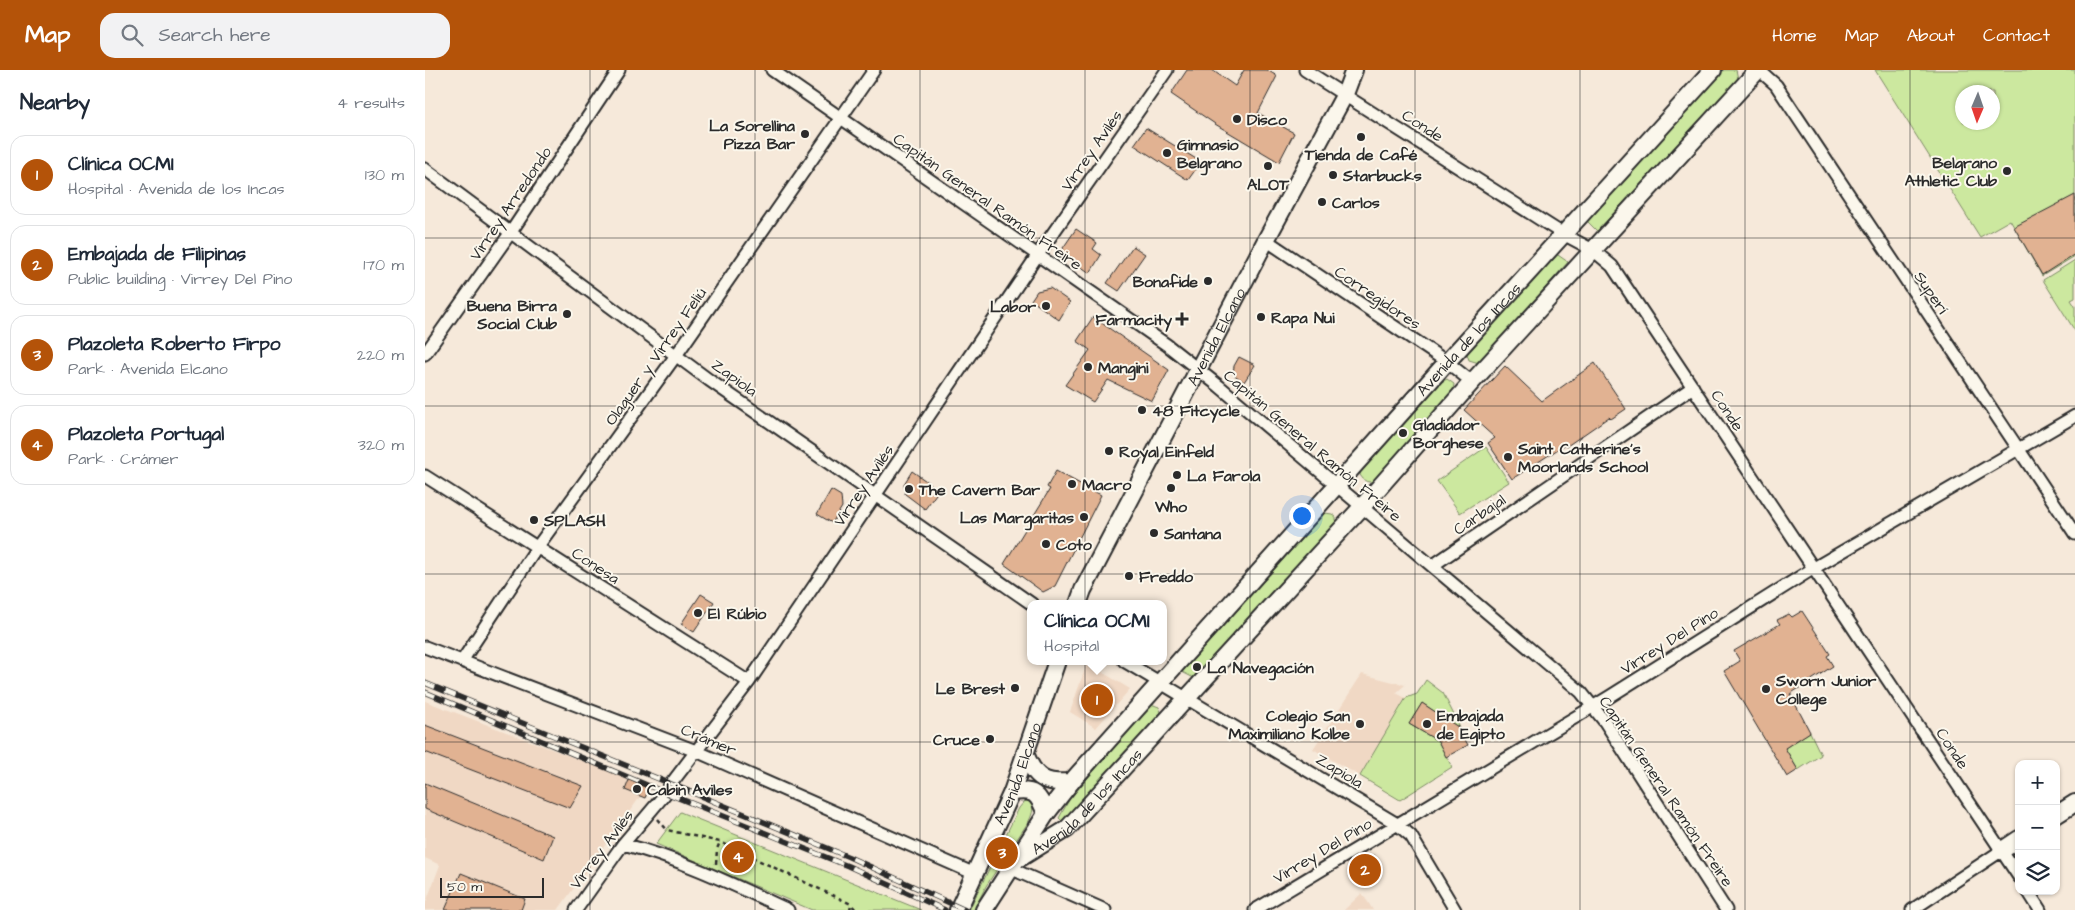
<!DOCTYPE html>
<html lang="en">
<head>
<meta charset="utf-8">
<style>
  :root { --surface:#fff; --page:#f2f2f3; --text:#1f2937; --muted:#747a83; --line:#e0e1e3; --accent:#b45309 }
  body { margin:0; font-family:"Architects Daughter",sans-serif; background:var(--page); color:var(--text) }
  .controls { position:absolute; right:15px; bottom:15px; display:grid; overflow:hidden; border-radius:10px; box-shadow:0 1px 4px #0004 }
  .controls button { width:45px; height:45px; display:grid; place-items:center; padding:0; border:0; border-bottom:1px solid var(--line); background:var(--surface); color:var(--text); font:25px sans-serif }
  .compass { position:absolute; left:1530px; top:15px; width:45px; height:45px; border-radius:50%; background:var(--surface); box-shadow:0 1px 4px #0004; rotate:182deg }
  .scale { position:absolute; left:15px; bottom:12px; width:104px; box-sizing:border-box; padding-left:5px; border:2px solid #2b2b2b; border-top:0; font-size:14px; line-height:18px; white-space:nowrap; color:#2b2b2b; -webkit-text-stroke:4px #fbf7ec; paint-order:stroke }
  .you { position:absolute; left:876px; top:445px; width:18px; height:18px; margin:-12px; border:4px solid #fff; border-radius:50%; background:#1a73e8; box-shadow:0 0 0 8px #1a73e833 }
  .badge { display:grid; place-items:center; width:32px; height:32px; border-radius:50%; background:var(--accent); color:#fff; font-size:16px; font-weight:700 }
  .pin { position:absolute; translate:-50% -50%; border:2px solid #fff; box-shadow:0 1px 5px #0006 }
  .popup { position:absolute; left:602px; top:530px; width:140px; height:65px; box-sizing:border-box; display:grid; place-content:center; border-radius:10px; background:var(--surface); filter:drop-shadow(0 1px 4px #0005); font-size:16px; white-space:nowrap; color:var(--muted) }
  .popup b { font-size:19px; color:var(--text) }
  .popup::after { content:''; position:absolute; left:50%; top:100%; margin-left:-10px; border:10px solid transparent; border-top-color:var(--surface) }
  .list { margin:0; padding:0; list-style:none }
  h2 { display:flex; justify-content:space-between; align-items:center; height:65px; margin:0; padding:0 20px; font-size:21px }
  h2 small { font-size:16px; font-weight:400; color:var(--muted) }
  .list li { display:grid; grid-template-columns:32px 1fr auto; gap:15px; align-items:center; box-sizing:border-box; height:80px; margin:0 10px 10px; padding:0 10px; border:1px solid var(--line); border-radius:15px }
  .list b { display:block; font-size:19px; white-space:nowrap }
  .list p { margin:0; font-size:16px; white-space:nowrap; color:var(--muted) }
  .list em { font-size:16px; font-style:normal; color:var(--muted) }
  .icon { flex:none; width:28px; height:28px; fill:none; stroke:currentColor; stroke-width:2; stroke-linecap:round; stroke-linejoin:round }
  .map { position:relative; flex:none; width:1650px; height:840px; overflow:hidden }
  header { display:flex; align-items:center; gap:30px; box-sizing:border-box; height:70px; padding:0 25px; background:var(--accent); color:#fff }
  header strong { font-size:24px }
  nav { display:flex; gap:28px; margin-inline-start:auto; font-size:18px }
  .search { width:350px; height:45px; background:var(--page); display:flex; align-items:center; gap:12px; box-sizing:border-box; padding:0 18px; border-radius:15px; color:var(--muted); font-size:19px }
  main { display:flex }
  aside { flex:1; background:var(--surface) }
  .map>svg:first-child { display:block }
  .built { fill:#f0d8c4 }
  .green { fill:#cce89f; stroke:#7c8a65; fill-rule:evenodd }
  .building { fill:#e1b292; stroke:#2b2b2b }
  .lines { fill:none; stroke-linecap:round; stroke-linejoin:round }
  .street-casing { stroke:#2b2b2b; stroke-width:15 }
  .secondary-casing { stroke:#2b2b2b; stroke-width:20 }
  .path { stroke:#2b2b2b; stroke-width:2.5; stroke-dasharray:4 4; stroke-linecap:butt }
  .street { stroke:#fbf7ec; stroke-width:11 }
  .secondary { stroke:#fbf7ec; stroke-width:16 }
  .rail-casing { stroke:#2b2b2b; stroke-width:5.5 }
  .rail { stroke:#fbf7ec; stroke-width:4; stroke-dasharray:11; stroke-linecap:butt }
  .grid { fill:none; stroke:#2b2b2b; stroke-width:1; stroke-opacity:0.55 }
  .poi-dot { fill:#2b2b2b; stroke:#fbf7ec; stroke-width:2 }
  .labels { text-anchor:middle; stroke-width:4; stroke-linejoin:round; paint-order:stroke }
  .poi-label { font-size:16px; font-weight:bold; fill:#2b2b2b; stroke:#fbf7ec; text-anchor:start }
  .street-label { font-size:16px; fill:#2b2b2b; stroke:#fbf7ec }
</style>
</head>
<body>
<header>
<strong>Map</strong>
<div class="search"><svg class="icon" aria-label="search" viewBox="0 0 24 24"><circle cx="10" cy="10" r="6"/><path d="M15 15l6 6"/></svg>Search here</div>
<nav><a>Home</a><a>Map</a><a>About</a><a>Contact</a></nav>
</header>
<main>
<aside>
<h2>Nearby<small>4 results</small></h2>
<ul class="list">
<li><span class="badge">1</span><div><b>Clínica OCMI</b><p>Hospital · Avenida de los Incas</p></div><em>130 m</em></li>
<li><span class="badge">2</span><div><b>Embajada de Filipinas</b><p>Public building · Virrey Del Pino</p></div><em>170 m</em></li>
<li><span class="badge">3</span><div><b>Plazoleta Roberto Firpo</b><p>Park · Avenida Elcano</p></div><em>220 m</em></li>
<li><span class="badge">4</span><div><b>Plazoleta Portugal</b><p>Park · Crámer</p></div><em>320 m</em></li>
</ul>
</aside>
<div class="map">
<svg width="1650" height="840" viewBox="0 0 1650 840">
  <rect width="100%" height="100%" fill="#f6e9da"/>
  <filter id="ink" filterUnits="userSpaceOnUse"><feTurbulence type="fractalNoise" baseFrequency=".02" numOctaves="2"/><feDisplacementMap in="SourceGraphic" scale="10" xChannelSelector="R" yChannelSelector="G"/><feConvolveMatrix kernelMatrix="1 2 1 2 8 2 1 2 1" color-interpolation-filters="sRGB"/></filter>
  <g filter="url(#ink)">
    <!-- built -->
    <path class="built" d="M662,593L705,619L671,658L645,642Z
      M937,604L980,615L971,623L981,628L935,706L888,679Z
      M0,631L223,716L133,840H0V835L15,795L0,788Z
      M937,823L948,840H919Z"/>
    <!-- green -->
    <path class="green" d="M1299,0H1311L1313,9L1172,161L1162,151Z
      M1450,0H1650V186L1617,206L1585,150L1555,167ZM1538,22H1568V52H1538Z
      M1130,183L1143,192L1054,293L1044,290L1041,281Z
      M1650,190V228L1646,230L1650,236V261L1618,210Z
      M1022,309L1029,314L1028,320L950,411C942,413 940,412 935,405L936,400L1011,315Z
      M1061,377L1084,412L1035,443L1012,411Z
      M900,443L907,444L911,447V454L771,609L757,602Z
      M1001,610L1018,623L1034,655L1033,657L997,633L984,654L1013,671L1027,697L975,730L935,706L981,628L992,624Z
      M726,634L734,637L736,642L648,741L637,751L634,748L644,730Z
      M1385,662L1396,685L1373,700L1360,678Z
      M603,730C610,738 608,742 604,751L561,816L549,840H544L594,738L599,732Z
      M255,742L496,840H387L231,774Z"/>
    <!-- building -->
    <path class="building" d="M762,0H787L810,16L819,0H842L852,6L833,43L869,63L854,92L790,54L746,24Z
      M721,58L776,92L763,110L709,75Z
      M1650,125V184L1617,205L1589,157Z
      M651,159L672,173L668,179L676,185L665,203L639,185L638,178Z
      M708,176L720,184L694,221L682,213Z
      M625,218L645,232L634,250L606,230L612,221Z
      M668,247L744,300L727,331L683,310L668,332L640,315L665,280L652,271Z
      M814,287L830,295L819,312L808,304L809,296Z
      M1170,293L1201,339L1186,349L1184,347L1142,376L1141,374L1087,409L1063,373L1070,368L1039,340L1080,296L1117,331Z
      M487,401L514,420L500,439L480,424L479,414Z
      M631,401L676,425L630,516L618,522L579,494L625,419L622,417Z
      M406,420L416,426L417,437L407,453L392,444Z
      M276,524L289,532L269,562L256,554Z
      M1377,541L1405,584L1402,586L1408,596L1365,624L1385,662L1360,678L1373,700L1362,707L1299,601L1315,591L1309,581L1355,554L1352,550L1364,544L1367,547Z
      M997,633L1033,657L1043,675L1021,687L1013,671L984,654Z
      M0,655L158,716L145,738L0,682Z
      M204,710L224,719L220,728L200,720Z
      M0,713L128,766L119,789L0,739Z
      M949,785L956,798L935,815L923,801Z
      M36,803L100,829L96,840H20Z"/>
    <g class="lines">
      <defs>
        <path id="street" d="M347,0L742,275L794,316L1156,622L1180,652L1301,840
          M880,0L1138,164L1168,180L1187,196L1594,807
          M1334,0L1351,15L1650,464
          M0,99L284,310L607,534
          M841,170L1022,292L1047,312
          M0,284L86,162L194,0
          M0,406L324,612
          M1007,496L1268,317
          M0,577L271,681L550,804
          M37,591L113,476L252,284L449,0
          M699,591L972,754L986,766L1030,840
          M198,774C256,789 309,815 363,840
          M587,799L680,840
          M1603,821L1615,840
          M151,840L198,774L241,723L246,714L324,612L612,186L742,0
          M830,840L1184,627L1389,498L1650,346
          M1487,840L1576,781"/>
        <g id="secondary">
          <path id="s1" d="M653,534L658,520L841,170L920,24L929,0"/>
          <path d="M600,683C610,709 620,714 646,712"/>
          <path d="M587,722C609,719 613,723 621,744"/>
          <path d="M1631,745L1650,733"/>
          <path d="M1576,781L1594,769"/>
          <path id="s2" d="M597,787L642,759L936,438L1047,312L1333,0"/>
          <path id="s3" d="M533,840L587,722L632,591"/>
          <path id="s4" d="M559,840L621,744L646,712L1022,292L1288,0"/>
        </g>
      </defs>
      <!-- street casing -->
      <use href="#street" class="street-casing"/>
      <!-- secondary casing -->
      <use href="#secondary" class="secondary-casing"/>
      <!-- path -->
      <path class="path" d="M233,749L242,760L295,772L426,834L431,840
        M291,794L292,779L295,772
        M425,840L426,834"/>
      <!-- street -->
      <use href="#street" class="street"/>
      <!-- secondary -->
      <use href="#secondary" class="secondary"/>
      <defs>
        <path id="rail" d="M0,613L424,787L540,840
          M0,622L241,723L423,796L520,840"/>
      </defs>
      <!-- rail casing -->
      <use href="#rail" class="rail-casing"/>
      <!-- rail -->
      <use href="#rail" class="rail"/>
    </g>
  </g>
  <!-- grid -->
  <path class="grid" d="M165,0V840M330,0V840M495,0V840M660,0V840M825,0V840M990,0V840M1155,0V840M1320,0V840M1485,0V840M0,168H1650M0,336H1650M0,504H1650M0,672H1650"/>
  <!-- markers -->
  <g class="poi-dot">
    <circle cx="812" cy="49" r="5"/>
    <circle cx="380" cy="64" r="5"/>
    <circle cx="936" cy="67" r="5"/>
    <circle cx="742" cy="83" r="5"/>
    <circle cx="843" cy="96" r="5"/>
    <circle cx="1582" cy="101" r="5"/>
    <circle cx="908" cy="105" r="5"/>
    <circle cx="897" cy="132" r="5"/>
    <circle cx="783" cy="211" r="5"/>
    <circle cx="621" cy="236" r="5"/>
    <circle cx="142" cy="244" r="5"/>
    <circle cx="836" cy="247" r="5"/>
    <path d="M754.5 241.5h5v5h5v5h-5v5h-5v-5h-5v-5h5z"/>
    <circle cx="663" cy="297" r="5"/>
    <circle cx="717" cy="340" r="5"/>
    <circle cx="978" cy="363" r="5"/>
    <circle cx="684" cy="381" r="5"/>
    <circle cx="1083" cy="387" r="5"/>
    <circle cx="752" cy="405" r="5"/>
    <circle cx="647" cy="414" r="5"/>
    <circle cx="746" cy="418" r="5"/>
    <circle cx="484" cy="419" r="5"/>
    <circle cx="659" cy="447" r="5"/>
    <circle cx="109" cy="450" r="5"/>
    <circle cx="729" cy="463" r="5"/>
    <circle cx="621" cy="474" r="5"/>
    <circle cx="704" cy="506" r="5"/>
    <circle cx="273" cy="543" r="5"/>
    <circle cx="772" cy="597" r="5"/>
    <circle cx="590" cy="618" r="5"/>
    <circle cx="1341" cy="619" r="5"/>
    <circle cx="935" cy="654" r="5"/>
    <circle cx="1002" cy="654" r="5"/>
    <circle cx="565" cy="669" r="5"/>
    <circle cx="212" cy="719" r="5"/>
  </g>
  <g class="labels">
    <!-- poi labels -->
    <g class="poi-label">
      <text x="822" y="55">Disco</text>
      <text x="370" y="61" text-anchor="end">La Sorellina<tspan x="370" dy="18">Pizza Bar</tspan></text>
      <text x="752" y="80">Gimnasio<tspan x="752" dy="18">Belgrano</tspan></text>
      <text x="936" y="90" text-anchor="middle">Tienda de Café</text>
      <text x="1572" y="98" text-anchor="end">Belgrano<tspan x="1572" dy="18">Athletic Club</tspan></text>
      <text x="918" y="111">Starbucks</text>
      <text x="843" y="120" text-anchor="middle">ALOT</text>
      <text x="907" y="138">Carlos</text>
      <text x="773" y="217" text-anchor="end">Bonafide</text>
      <text x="132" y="241" text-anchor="end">Buena Birra<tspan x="132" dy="18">Social Club</tspan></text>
      <text x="611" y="242" text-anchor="end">Labor</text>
      <text x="846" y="253">Rapa Nui</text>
      <text x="747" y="255" text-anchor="end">Farmacity</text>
      <text x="673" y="303">Mangini</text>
      <text x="727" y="346">48 Fitcycle</text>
      <text x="988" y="360">Gladiador<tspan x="988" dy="18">Borghese</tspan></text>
      <text x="1093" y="384">Saint Catherine’s<tspan x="1093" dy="18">Moorlands School</tspan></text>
      <text x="694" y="387">Royal Einfeld</text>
      <text x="762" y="411">La Farola</text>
      <text x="657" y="420">Macro</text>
      <text x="494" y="425">The Cavern Bar</text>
      <text x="746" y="442" text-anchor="middle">Who</text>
      <text x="649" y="453" text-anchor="end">Las Margaritas</text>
      <text x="119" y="456">SPLASH</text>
      <text x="739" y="469">Santana</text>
      <text x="631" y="480">Coto</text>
      <text x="714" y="512">Freddo</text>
      <text x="283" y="549">El Rúbio</text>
      <text x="782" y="603">La Navegación</text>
      <text x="1351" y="616">Sworn Junior<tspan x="1351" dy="18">College</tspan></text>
      <text x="580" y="624" text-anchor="end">Le Brest</text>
      <text x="925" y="651" text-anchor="end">Colegio San<tspan x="925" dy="18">Maximiliano Kolbe</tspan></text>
      <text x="1012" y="651">Embajada<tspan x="1012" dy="18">de Egipto</tspan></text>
      <text x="555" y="675" text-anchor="end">Cruce</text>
      <text x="222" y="725">Cabin Aviles</text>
    </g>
    <!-- street labels -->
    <g class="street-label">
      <text transform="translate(998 55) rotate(33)" y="6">Conde</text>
      <text transform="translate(666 80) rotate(-55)" y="6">Virrey Avilés</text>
      <text transform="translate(563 131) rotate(35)" y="6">Capitán General Ramón Freire</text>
      <text transform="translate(85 133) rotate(-56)" y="6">Virrey Arredondo</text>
      <text transform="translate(1507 222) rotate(56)" y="6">Superí</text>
      <text transform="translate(953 227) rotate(34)" y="6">Corregidores</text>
      <text dy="6" stroke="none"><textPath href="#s1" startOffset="301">Avenida Elcano</textPath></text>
      <text dy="6" stroke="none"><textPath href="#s4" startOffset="750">Avenida de los Incas</textPath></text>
      <text transform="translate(230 286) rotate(-55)" y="6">Olaguer y Virrey Feliú</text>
      <text transform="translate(310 307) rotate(36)" y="6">Zapiola</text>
      <text transform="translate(1303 340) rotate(56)" y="6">Conde</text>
      <text transform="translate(888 375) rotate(40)" y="6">Capitán General Ramón Freire</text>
      <text transform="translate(438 415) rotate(-56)" y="6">Virrey Avilés</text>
      <text transform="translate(1054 444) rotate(-34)" y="6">Carbajal</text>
      <text transform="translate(171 495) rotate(33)" y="6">Conesa</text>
      <text transform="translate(1244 570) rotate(-32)" y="6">Virrey Del Pino</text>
      <text transform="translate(284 669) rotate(23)" y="6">Crámer</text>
      <text transform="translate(1528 678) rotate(56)" y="6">Conde</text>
      <text transform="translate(915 700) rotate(31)" y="6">Zapiola</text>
      <text dy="6" stroke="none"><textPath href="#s3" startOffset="149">Avenida Elcano</textPath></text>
      <text transform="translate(1242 721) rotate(56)" y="6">Capitán General Ramón Freire</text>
      <text dy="6" stroke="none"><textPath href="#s2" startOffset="86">Avenida de los Incas</textPath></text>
      <text transform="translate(176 779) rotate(-53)" y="6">Virrey Avilés</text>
      <text transform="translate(897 780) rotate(-31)" y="6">Virrey Del Pino</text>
    </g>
  </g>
</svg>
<div class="controls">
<button>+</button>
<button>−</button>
<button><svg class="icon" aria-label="layers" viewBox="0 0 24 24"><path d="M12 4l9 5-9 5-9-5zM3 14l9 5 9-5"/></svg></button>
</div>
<svg class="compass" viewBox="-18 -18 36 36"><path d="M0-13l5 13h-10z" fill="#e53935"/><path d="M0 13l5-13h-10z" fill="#747a83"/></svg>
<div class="scale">50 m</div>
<div class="you"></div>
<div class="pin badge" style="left:672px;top:630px">1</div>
<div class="popup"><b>Clínica OCMI</b>Hospital</div>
<div class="pin badge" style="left:940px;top:800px">2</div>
<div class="pin badge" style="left:577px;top:783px">3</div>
<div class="pin badge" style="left:313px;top:787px">4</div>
</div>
</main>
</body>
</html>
